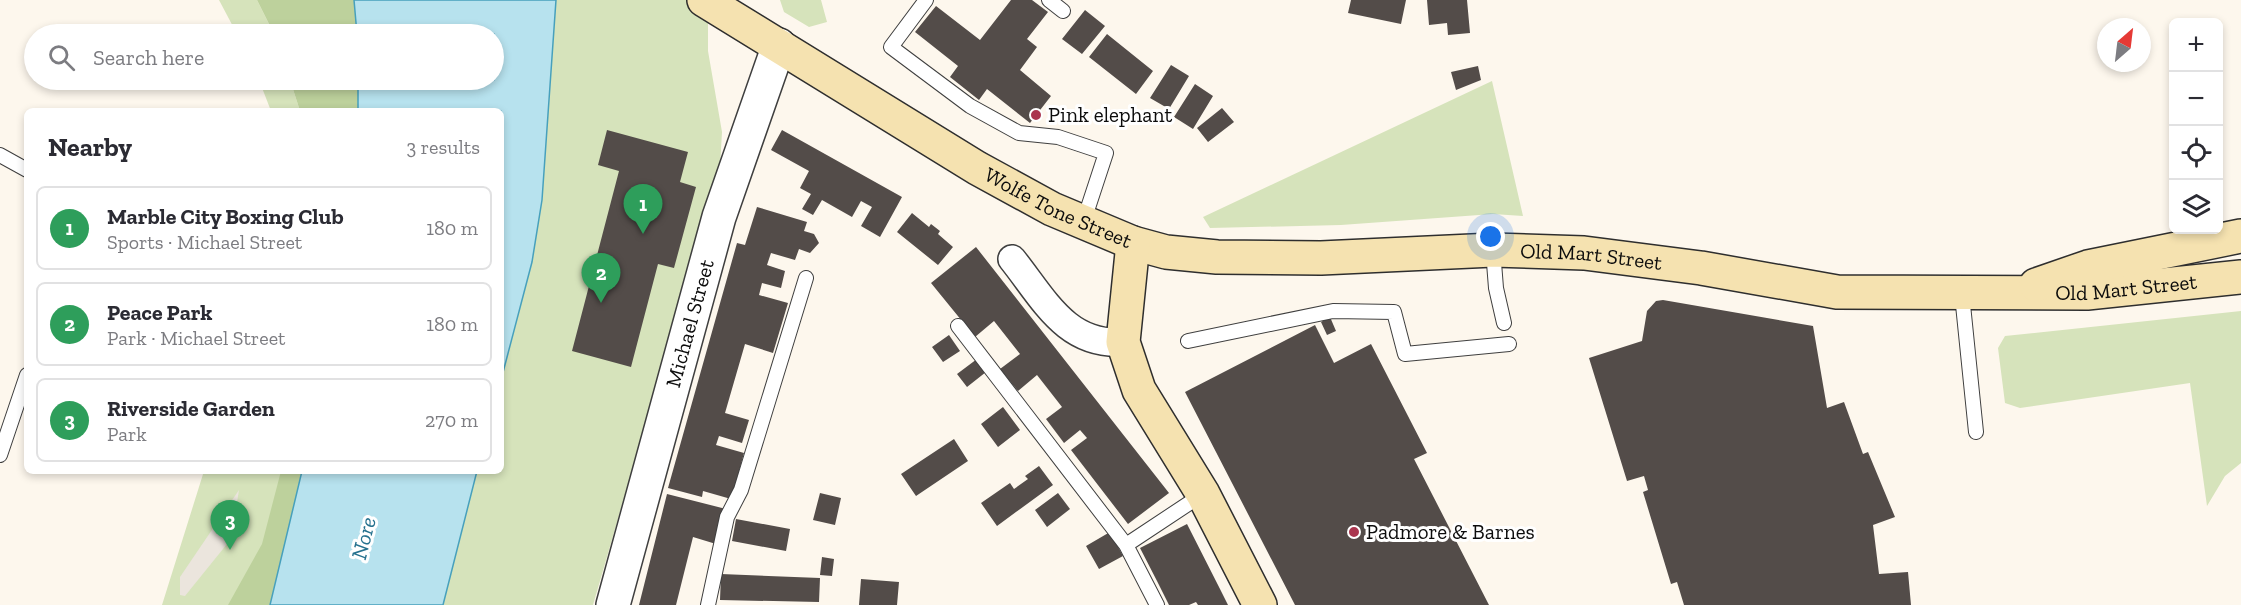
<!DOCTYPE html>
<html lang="en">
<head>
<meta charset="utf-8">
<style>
  :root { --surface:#fff; --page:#f7f7f7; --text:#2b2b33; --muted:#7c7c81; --line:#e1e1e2; --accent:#1a73e8 }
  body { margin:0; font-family:"Zilla Slab",serif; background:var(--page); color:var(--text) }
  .controls { position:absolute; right:18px; top:18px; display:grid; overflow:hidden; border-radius:9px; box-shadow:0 3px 9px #0003 }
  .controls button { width:54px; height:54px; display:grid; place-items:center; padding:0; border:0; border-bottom:2px solid var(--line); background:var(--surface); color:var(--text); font:30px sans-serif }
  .compass { position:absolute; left:2097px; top:18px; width:54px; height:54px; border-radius:50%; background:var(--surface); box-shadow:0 3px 9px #0003; rotate:28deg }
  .you { position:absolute; left:1491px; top:237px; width:21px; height:21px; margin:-15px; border:4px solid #fff; border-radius:50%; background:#1a73e8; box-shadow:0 0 0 9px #1a73e833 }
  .badge { display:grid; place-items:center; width:39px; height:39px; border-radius:50%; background:var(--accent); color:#fff; font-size:20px; font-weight:700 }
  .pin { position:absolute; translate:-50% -50px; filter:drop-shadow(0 2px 3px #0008) }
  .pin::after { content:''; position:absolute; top:32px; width:21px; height:18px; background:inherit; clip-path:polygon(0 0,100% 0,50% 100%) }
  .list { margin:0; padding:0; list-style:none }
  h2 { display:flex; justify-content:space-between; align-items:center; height:78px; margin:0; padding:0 24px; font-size:26px }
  h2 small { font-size:20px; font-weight:400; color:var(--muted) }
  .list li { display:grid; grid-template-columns:39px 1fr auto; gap:18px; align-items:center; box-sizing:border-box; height:84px; margin:0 12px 12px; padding:0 12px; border:2px solid var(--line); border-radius:9px }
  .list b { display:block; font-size:22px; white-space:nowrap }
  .list p { margin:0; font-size:20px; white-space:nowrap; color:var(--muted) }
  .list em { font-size:20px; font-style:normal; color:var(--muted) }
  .icon { flex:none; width:33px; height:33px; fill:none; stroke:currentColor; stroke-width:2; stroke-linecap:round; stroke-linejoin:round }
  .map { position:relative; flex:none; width:2241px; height:605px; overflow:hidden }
  .search { position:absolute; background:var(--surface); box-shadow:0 3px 9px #0003; left:24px; top:24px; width:480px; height:66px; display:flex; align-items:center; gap:15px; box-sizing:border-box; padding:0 21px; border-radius:33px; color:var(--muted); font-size:22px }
  .panel { position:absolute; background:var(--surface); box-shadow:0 3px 9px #0003; left:24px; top:108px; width:480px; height:366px; border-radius:9px }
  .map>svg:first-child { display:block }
  .green { fill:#d6e3bb }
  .forest { fill:#bdd19c }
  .plaza { fill:#ebe5dd }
  .water { fill:#b7e2ee; stroke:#47a0bc; stroke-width:1.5 }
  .building { fill:#534c49 }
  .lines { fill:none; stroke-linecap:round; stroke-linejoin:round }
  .service-casing { stroke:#3f3f3f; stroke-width:16 }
  .minor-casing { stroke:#3f3f3f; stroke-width:30 }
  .tertiary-casing { stroke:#3f3f3f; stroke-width:36 }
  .secondary-casing { stroke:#2e2e2e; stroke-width:36 }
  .service { stroke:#fff; stroke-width:14 }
  .minor { stroke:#fff; stroke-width:27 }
  .tertiary { stroke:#fff; stroke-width:33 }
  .secondary { stroke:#f5e2b0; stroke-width:33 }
  .poi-dot { fill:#aa354e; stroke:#fff; stroke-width:2 }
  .labels { text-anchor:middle; stroke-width:6; stroke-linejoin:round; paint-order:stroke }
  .poi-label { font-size:21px; fill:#0c0c0c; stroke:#fff; text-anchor:start }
  .street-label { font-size:21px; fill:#0c0c0c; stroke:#fff }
  .water-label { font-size:22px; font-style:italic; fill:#25718e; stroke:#fff }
</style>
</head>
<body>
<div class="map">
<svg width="2241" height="605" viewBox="0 0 2241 605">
  <rect width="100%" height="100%" fill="#fdf7ed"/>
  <!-- green -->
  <path class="green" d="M219,0H257L274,34H237Z
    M556,0H708V51L722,132L720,167L593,605H443L477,471H501V380L532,262L542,200Z
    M780,0H821L827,22L809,27L784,12Z
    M259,80H290L300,111H271Z
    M1492,81L1523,216L1493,214L1341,225L1210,228L1203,217Z
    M2241,311V463L2225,476L2207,506L2190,383L2020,408L2005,403L1998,348L2005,336Z
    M204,471H302L270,605H162Z"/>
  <!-- forest -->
  <path class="forest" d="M257,0H354L357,34H274Z
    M290,80H358V111H300Z
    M281,471H302L270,605H228L262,544Z"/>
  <!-- plaza -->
  <path class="plaza" d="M239,490L233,527L227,544L185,596L180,595V577Z"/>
  <!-- water -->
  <path class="water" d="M354,0H556L542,200L532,262L501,380V111H358V80H494V34H357Z
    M302,471H477L443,605H270Z"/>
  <!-- building -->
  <path class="building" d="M1011,0H1032L1048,12L1027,39L1037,47L1020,70L1051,96L1030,123L987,89L979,100L950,77L958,66L915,32L936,6L980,40Z
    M1351,0H1406L1401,24L1348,13Z
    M1427,0H1467L1470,33L1448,35L1447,23L1429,25Z
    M1085,10L1105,26L1082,54L1062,39Z
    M1107,34L1153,71L1136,94L1089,57Z
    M1171,65L1189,76L1169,109L1150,98Z
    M1478,66L1481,80L1456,90L1451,72Z
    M1195,84L1213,96L1193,129L1174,117Z
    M1222,108L1234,122L1208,142L1197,128Z
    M607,130L688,152L680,182L696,187L674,268L658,264L631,367L572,351L619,171L598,165Z
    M782,130L902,197L880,237L861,226L872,207L861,201L852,217L822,200L813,215L802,209L811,194L800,188L809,171L771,150Z
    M757,207L807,222L804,231L814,234L819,243L810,253L799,249L795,260L771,253L767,265L785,271L781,288L762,283L759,295L788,303L773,353L745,344L725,413L749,420L742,443L719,436L716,445L744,453L738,475L731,499L703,491L702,497L668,488L737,243L745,245Z
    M912,213L929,227L931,224L940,231L938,234L953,247L938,265L897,232Z
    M976,247L1169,493L1128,524L1071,450L1087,438L1080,430L1064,443L1046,419L1062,407L1037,375L1018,391L1000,369L1020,354L994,321L975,337L931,283Z
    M1663,300L1813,326L1827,408L1844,402L1863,454L1868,452L1895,517L1873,525L1879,574L1908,572L1911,605H1684L1677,582L1671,584L1643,492L1648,490L1644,476L1627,481L1589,358L1642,341L1647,311L1656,301Z
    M1330,317L1336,331L1327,335L1321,322Z
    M1315,325L1334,363L1371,344L1427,453L1414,459L1489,605H1295L1185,392Z
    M949,335L960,351L943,362L932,347Z
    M977,359L986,372L967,387L957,374Z
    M1003,407L1020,430L998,447L981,424Z
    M954,439L968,461L916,496L901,474Z
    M1039,466L1053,485L997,526L981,503L1010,483L1014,489L1028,479L1025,476Z
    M820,493L841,498L835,525L813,520Z
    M1058,493L1070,509L1047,527L1035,510Z
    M667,494L726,509L716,544L693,537L676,605H639Z
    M736,519L790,529L786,551L732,541Z
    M1187,524L1220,589L1228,605H1198L1196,602L1189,605H1169L1157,581L1140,548Z
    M1110,532L1123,556L1099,569L1086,546Z
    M822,557L834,559L832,576L820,575Z
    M721,574L820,578L819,602L720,600Z
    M861,579L899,582L897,605H859Z"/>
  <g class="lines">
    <defs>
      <path id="service" d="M926,0L891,47L970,106L1019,133L1058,137L1106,153L1083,223
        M1049,0L1063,11
        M0,155L27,170
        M1493,250L1496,288L1504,323
        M1962,295L1976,432
        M958,326L1126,545L1157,605
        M1188,341L1333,311L1394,312L1405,354L1509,344
        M0,455L27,375
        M1126,545L1203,494
        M708,605L727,517L741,490L806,278"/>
      <path id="minor" d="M1012,259C1044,299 1066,346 1123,342"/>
      <g id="tertiary">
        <path id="s1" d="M613,605L719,217L779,45"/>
      </g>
      <g id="secondary">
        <path id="s2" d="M704,0L977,168L1052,209L1133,243L1166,252L1217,257L1321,258L1493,250L1584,253L1701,268L1837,292L2087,293L2241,277"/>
        <path d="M1133,243L1123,342L1139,390L1203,494L1260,605"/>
        <path d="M2036,285L2088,267L2241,236"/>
      </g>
    </defs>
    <!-- service casing -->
    <use href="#service" class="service-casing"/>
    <!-- minor casing -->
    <use href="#minor" class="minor-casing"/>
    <!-- tertiary casing -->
    <use href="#tertiary" class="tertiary-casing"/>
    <!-- secondary casing -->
    <use href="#secondary" class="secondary-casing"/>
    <!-- service -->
    <use href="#service" class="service"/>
    <!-- minor -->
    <use href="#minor" class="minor"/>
    <!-- tertiary -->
    <use href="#tertiary" class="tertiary"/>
    <!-- secondary -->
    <use href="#secondary" class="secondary"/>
  </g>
  <!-- markers -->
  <g class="poi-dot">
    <circle cx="1036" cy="115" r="6"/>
    <circle cx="1354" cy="532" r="6"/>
  </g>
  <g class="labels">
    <!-- poi labels -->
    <g class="poi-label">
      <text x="1048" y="122">Pink elephant</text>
      <text x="1366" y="539">Padmore &amp; Barnes</text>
    </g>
    <!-- street labels -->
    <g class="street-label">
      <text dy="7" stroke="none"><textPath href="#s2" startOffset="411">Wolfe Tone Street</textPath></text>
      <text dy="7" stroke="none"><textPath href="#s2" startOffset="954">Old Mart Street</textPath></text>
      <text dy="7" stroke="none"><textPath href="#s2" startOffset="1492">Old Mart Street</textPath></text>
      <text dy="7" stroke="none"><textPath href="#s1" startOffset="292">Michael Street</textPath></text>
    </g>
    <!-- water labels -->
    <g class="water-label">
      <text transform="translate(363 538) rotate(-76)" y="8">Nore</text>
    </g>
  </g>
</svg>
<div class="controls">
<button>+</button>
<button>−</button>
<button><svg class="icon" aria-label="locate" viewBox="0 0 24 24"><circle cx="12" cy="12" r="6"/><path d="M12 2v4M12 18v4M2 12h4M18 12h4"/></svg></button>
<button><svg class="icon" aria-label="layers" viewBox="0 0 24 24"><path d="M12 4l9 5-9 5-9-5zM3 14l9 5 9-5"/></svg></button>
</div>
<svg class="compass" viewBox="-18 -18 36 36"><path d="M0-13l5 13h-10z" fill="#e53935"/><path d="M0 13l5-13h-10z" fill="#7c7c81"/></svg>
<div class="you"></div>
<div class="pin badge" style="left:643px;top:234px;background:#2e9e5b">1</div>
<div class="pin badge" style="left:601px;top:303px;background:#2e9e5b">2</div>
<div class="pin badge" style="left:230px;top:550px;background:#2e9e5b">3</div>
<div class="search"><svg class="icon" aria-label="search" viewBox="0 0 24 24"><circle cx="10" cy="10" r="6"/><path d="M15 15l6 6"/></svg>Search here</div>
<section class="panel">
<h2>Nearby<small>3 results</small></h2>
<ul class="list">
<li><span class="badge" style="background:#2e9e5b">1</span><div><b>Marble City Boxing Club</b><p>Sports · Michael Street</p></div><em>180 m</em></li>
<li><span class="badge" style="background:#2e9e5b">2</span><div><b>Peace Park</b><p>Park · Michael Street</p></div><em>180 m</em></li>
<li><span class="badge" style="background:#2e9e5b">3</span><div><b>Riverside Garden</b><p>Park</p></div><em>270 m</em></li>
</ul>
</section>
</div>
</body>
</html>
